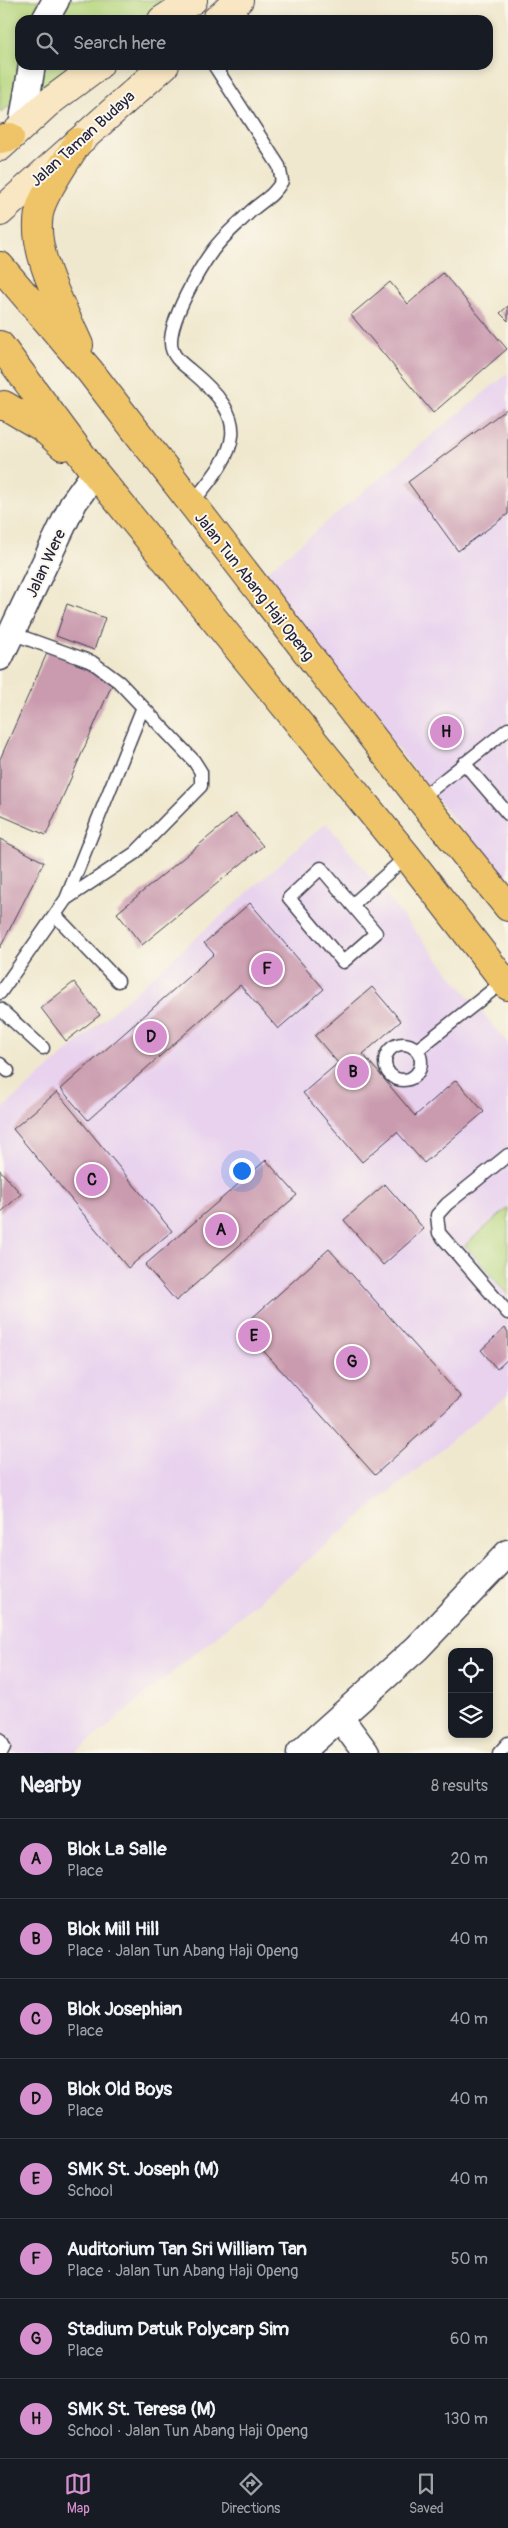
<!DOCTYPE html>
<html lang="en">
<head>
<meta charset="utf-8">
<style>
  :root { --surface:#171b24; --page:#242831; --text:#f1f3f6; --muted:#9ea1a6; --line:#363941; --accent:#d690ce }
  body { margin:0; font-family:Pangolin,sans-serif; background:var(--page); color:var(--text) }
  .controls { position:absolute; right:15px; bottom:15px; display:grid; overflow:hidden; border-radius:10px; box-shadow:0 2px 8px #0003 }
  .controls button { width:45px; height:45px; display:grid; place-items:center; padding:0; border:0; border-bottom:1px solid var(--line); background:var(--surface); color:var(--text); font:25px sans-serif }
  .you { position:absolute; left:241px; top:1170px; width:18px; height:18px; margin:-12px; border:4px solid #fff; border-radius:50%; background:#1a73e8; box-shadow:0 0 0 8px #1a73e833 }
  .badge { display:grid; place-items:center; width:32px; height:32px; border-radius:50%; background:var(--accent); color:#111; font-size:16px; font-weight:700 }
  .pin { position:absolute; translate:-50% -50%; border:2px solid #fff; box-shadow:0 1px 5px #0006 }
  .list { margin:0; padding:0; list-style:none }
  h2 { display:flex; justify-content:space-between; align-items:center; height:65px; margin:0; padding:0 20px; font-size:21px }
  h2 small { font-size:16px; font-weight:400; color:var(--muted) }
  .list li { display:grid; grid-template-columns:32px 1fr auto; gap:15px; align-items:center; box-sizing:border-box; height:80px; padding:0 20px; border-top:1px solid var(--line) }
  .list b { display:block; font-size:19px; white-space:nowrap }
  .list p { margin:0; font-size:16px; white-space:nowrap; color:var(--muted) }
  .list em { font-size:16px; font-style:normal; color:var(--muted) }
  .icon { flex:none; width:28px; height:28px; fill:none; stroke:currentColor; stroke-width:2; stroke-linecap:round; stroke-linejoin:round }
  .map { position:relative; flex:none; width:508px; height:1753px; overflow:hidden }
  .search { position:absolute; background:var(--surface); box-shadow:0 2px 8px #0003; left:15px; right:15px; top:15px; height:55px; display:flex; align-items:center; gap:12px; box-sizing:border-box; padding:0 18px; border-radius:15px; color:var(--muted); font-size:19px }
  .sheet { height:705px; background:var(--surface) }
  nav { display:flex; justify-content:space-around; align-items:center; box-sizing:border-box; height:70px; border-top:1px solid var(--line); background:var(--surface); font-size:14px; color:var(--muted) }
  nav a { display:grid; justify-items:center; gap:2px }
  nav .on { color:var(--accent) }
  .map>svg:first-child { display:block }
  .built { fill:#e8d2ee }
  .green { fill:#b5d57c; stroke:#6c7c5c }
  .building { fill:#ca9baf }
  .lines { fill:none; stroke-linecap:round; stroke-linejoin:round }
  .lane-casing { stroke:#414051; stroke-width:15 }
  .street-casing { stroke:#414051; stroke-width:29 }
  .secondary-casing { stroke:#414051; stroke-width:30 }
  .primary-casing { stroke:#414051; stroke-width:30 }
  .lane { stroke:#fff; stroke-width:12 }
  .street { stroke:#fff; stroke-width:26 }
  .secondary { stroke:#f9e7c3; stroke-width:28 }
  .primary { stroke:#efc469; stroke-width:28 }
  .labels { text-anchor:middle; stroke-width:4; stroke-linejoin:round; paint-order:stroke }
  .street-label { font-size:16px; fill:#22223b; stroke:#fbf7ec }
</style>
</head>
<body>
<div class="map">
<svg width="508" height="1753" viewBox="0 0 508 1753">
  <rect width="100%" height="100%" fill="#fbf7ec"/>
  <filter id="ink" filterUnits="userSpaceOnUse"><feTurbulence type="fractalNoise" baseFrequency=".02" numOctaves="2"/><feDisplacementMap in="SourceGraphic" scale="10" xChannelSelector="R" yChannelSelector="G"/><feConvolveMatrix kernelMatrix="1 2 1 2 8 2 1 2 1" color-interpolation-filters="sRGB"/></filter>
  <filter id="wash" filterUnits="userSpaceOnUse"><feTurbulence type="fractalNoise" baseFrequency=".0096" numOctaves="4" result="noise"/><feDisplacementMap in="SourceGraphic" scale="20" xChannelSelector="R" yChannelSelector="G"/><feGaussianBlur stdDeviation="1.12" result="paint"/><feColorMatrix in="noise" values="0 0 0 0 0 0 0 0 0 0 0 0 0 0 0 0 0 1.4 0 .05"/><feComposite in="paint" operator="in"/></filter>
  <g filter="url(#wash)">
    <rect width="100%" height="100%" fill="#f0e8ce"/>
    <!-- built -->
    <path class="built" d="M508,373V888L261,576Z
      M326,823L508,1044V1394L75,1753H0V1111Z"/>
    <!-- green -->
    <path class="green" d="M0,0H168L139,20H20V65H76L0,112Z
      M508,1208V1295L465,1245Z"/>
    <g id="blocks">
      <!-- building -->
      <path class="building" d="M443,273L507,349L433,413L351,315L390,282L408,304Z
        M508,306V321L500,313Z
        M508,408V514L458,551L408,482Z
        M67,604L105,618L94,650L56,636Z
        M48,651L114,680L46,835L0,815V759Z
        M236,814L263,846L142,945L117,913Z
        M0,839L44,862L0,948Z
        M250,903L324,989L278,1029L240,985L88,1120L61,1089L214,954L204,943Z
        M74,982L100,1015L66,1041L41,1008Z
        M372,987L401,1021L363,1054L415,1116L456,1080L484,1112L424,1163L397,1132L362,1162L303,1093L338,1063L315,1036Z
        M57,1092L172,1231L128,1268L13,1129Z
        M266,1160L297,1195L176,1301L145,1265Z
        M0,1170L21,1194L0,1213Z
        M385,1184L424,1229L383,1265L344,1220Z
        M329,1249L461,1397L375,1475L242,1327Z
        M505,1328L508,1332V1359L497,1369L481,1350Z"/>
    </g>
  </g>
  <g filter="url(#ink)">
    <use href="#blocks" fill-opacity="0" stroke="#414051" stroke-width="1"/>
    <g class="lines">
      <defs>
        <path id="lane" d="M191,504C239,447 253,422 190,370C181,363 171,355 171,343C170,319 199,269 213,250C223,236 238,224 250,212C263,200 273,197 282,181L279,166L214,65
          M464,763L508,814
          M420,799L508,729
          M321,868L376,933L343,962L289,898Z
          M66,899L143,707
          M352,905L407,856
          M55,915L118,981
          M0,993L66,899L135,853L201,786V772L194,761L119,682L92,662L11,633
          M0,1009L43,1048
          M385 1062a18 18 0 1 1 36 0a18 18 0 1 1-36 0Z
          M417,1050L504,981
          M0,1064L8,1071
          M508,1155L447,1204L437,1215L439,1233L508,1313
          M0,1739L4,1747L1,1753
          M499,1753L508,1743"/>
        <path id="street" d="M45,20L56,0
          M22,126L32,65
          M0,657L74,502L95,473
          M341,1719L366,1753
          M300,1753L417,1648L508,1553"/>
        <path id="secondary" d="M162,20L193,0
          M216,20L239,0
          M0,147L48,103L99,65
          M0,212L165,65"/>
        <path id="primary" d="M0,139L10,137
          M78,142C67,160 47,188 41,206C27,246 63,308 79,345
          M0,266L89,370L420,799L508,907
          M0,345L95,473L407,856L508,986
          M0,406L4,405L43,428L63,446"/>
      </defs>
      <!-- lane casing -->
      <use href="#lane" class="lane-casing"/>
      <!-- street casing -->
      <use href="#street" class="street-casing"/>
      <!-- secondary casing -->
      <use href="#secondary" class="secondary-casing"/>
      <!-- primary casing -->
      <use href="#primary" class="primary-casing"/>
      <!-- lane -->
      <use href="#lane" class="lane"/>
      <!-- street -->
      <use href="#street" class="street"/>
      <!-- secondary -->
      <use href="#secondary" class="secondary"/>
      <!-- primary -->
      <use href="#primary" class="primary"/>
    </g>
  </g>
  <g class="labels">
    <!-- street labels -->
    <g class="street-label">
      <text transform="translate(82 138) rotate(-42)" y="6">Jalan Taman Budaya</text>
      <text transform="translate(45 563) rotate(-65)" y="6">Jalan Were</text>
      <text transform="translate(255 586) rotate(52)" y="6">Jalan Tun Abang Haji Openg</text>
    </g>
  </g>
</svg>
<div class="controls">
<button><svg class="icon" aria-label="locate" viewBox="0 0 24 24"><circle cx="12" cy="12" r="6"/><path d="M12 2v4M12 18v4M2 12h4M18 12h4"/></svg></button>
<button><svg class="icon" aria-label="layers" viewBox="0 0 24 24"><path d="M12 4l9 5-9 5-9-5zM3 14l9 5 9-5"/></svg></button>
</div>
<div class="you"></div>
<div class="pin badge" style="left:221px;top:1230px">A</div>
<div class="pin badge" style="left:353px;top:1072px">B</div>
<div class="pin badge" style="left:92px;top:1180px">C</div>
<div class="pin badge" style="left:151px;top:1037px">D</div>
<div class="pin badge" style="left:254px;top:1336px">E</div>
<div class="pin badge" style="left:267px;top:969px">F</div>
<div class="pin badge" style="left:352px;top:1362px">G</div>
<div class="pin badge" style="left:446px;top:732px">H</div>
<div class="search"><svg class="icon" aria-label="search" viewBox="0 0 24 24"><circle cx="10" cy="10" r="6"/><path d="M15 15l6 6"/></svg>Search here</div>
</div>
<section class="sheet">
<h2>Nearby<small>8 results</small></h2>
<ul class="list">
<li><span class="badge">A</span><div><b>Blok La Salle</b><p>Place</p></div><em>20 m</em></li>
<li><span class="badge">B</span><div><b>Blok Mill Hill</b><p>Place · Jalan Tun Abang Haji Openg</p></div><em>40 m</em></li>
<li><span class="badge">C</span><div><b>Blok Josephian</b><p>Place</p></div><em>40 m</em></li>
<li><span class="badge">D</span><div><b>Blok Old Boys</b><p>Place</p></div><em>40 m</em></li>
<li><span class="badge">E</span><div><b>SMK St. Joseph (M)</b><p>School</p></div><em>40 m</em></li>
<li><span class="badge">F</span><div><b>Auditorium Tan Sri William Tan</b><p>Place · Jalan Tun Abang Haji Openg</p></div><em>50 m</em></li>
<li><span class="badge">G</span><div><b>Stadium Datuk Polycarp Sim</b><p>Place</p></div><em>60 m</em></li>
<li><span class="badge">H</span><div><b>SMK St. Teresa (M)</b><p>School · Jalan Tun Abang Haji Openg</p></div><em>130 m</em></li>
</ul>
</section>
<nav>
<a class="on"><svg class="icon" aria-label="map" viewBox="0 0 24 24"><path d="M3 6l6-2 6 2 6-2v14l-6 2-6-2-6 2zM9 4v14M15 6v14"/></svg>Map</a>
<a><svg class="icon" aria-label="directions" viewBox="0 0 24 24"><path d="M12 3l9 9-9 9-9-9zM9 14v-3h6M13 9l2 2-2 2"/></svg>Directions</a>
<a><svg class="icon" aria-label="saved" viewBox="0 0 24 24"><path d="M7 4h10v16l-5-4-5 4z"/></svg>Saved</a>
</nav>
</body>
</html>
